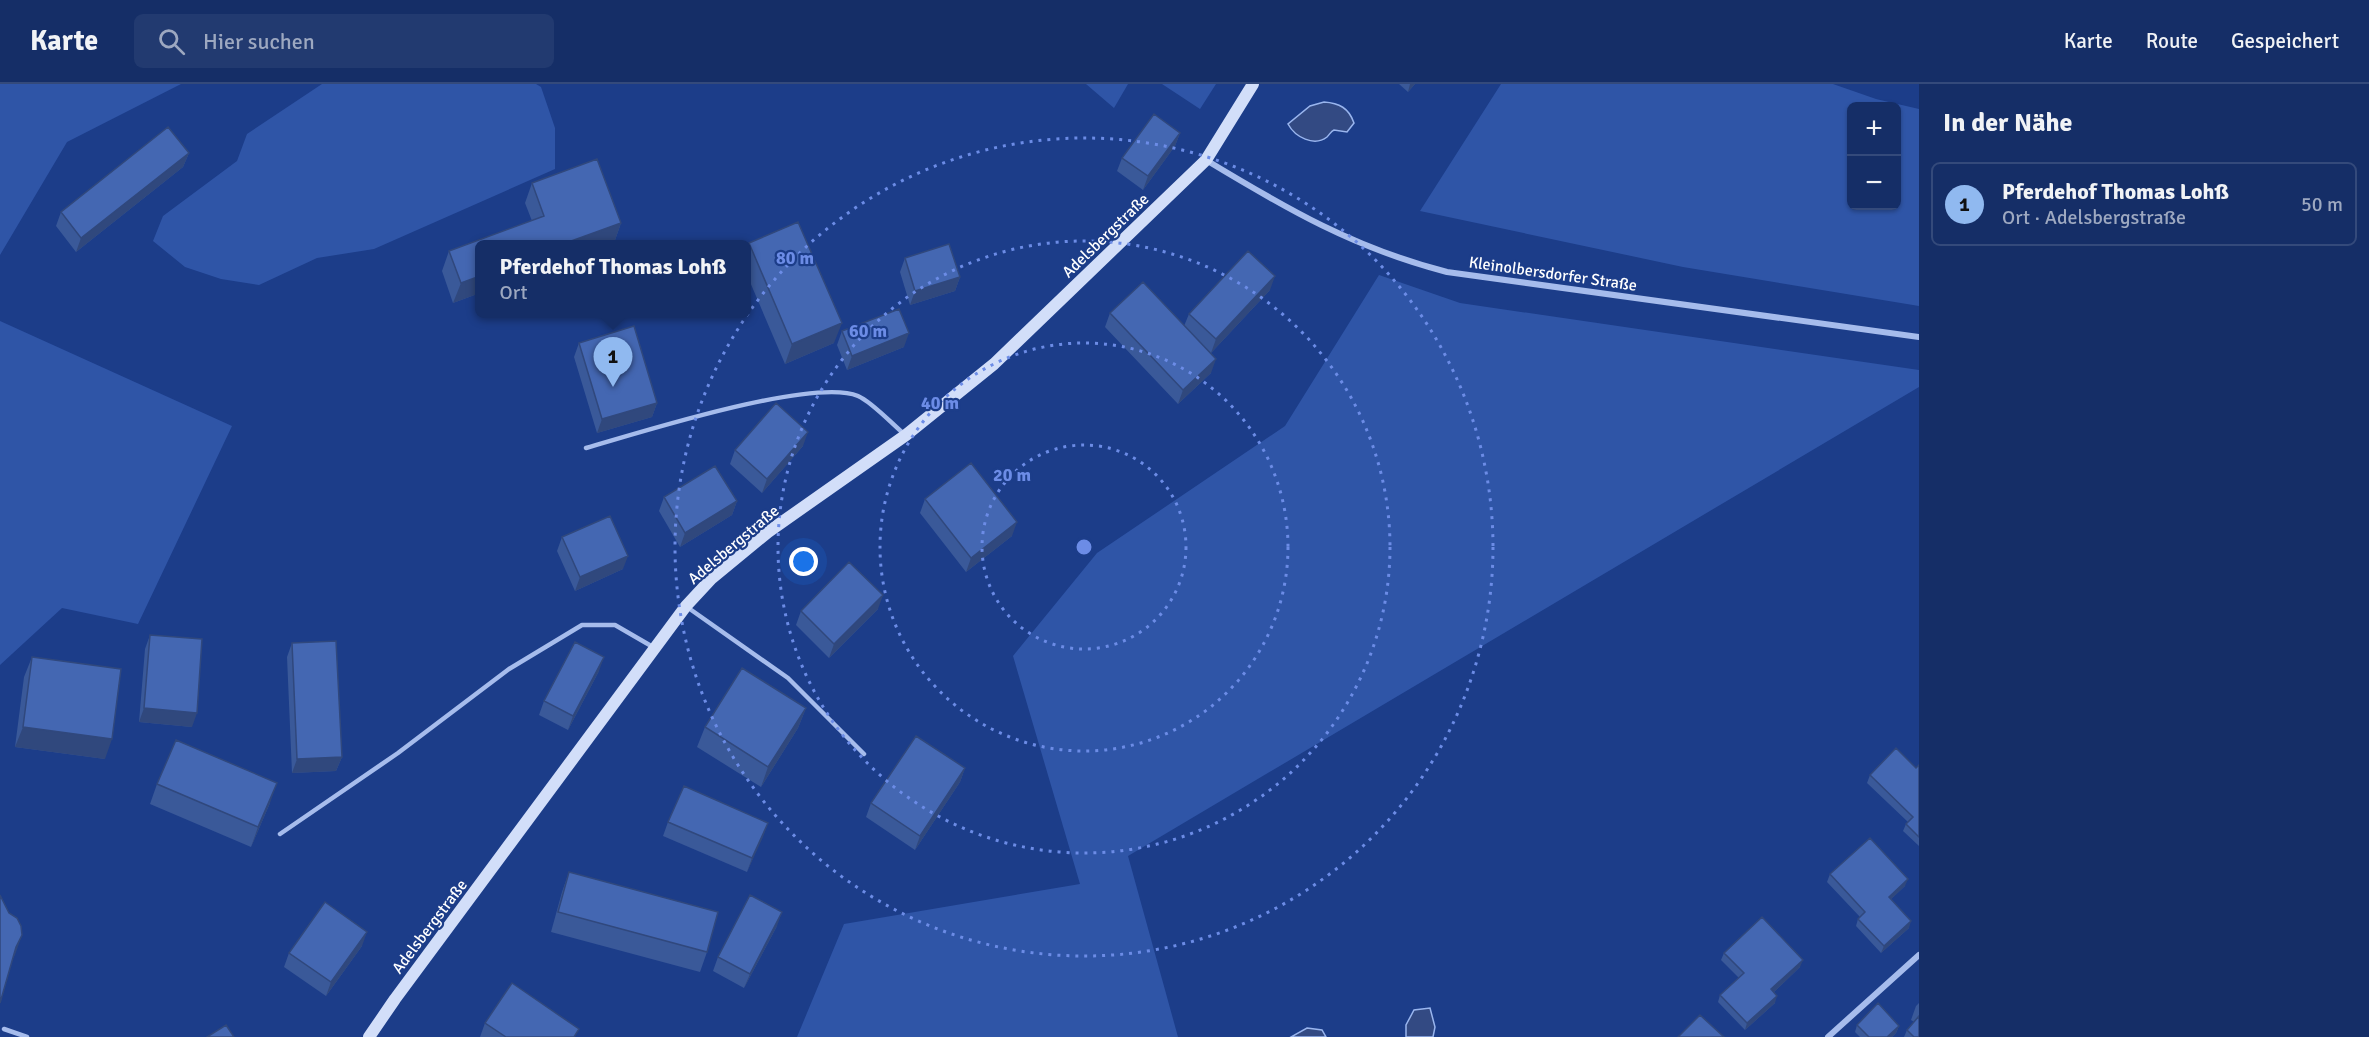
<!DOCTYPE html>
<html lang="de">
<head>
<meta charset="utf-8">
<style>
  :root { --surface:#152e67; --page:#223a70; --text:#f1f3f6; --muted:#9da8c0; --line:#344a7b; --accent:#90b9f0 }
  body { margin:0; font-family:Signika,sans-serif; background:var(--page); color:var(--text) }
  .controls { position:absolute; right:18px; top:18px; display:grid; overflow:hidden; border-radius:9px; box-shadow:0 2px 4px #0004 }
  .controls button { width:54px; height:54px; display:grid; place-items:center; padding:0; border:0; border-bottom:2px solid var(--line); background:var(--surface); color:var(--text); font:30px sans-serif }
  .you { position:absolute; left:804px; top:478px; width:21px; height:21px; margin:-15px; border:4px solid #fff; border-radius:50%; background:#1a73e8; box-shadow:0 0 0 9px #1a73e833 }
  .badge { display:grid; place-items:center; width:39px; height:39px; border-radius:50%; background:var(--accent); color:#111; font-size:20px; font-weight:700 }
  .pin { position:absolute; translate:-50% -50px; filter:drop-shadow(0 2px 3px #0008) }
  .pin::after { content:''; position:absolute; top:32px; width:21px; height:18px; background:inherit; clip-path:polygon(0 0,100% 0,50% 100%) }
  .popup { position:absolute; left:475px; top:156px; width:276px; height:78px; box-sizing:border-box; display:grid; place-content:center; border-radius:9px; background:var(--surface); filter:drop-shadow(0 2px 4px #0005); font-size:20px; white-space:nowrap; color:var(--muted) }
  .popup b { font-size:22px; color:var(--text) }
  .popup::after { content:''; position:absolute; left:50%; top:100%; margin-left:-12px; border:12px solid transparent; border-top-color:var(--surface) }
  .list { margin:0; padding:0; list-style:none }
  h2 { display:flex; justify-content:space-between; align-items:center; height:78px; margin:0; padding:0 24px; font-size:26px }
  h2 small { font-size:20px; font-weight:400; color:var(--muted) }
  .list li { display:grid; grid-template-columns:39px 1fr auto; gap:18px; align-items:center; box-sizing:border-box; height:84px; margin:0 12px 12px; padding:0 12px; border:2px solid var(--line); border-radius:9px }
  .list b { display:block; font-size:22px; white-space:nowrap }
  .list p { margin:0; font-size:20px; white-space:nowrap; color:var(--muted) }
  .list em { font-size:20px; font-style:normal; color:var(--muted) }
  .icon { flex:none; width:33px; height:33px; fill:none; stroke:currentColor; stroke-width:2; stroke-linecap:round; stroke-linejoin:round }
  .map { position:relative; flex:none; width:1919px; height:953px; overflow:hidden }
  header { display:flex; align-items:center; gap:36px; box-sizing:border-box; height:84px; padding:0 30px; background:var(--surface); border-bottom:2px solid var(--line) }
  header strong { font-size:28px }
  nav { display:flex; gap:33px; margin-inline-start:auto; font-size:21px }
  .search { width:420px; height:54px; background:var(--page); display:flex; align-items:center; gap:15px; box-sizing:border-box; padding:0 21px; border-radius:9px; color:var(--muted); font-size:22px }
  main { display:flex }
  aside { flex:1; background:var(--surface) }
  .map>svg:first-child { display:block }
  .green { fill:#2f55a7; fill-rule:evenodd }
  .water { fill:#334a83; stroke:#99b5ee; stroke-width:1.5 }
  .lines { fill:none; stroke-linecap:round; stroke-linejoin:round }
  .lane { stroke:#a6bcec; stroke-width:4.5 }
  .street { stroke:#a6bcec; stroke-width:6 }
  .secondary { stroke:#d2def9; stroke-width:12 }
  .wall { fill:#3a5999 }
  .shaded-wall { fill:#30487d }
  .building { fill:#4467b2; stroke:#30487d; stroke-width:1.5 }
  .ring { fill:none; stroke:#6c8ce6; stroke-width:3; stroke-dasharray:3 6 }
  .labels { text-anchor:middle; stroke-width:4.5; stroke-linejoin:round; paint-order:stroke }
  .street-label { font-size:16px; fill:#fff; stroke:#1c3d89 }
  .centre { fill:#6c8ce6; stroke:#1c3d89; stroke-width:3 }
  .ring-label { font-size:18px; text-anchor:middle; font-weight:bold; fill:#6c8ce6; stroke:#1c3d89; stroke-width:4.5; stroke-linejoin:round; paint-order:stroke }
</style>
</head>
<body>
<header>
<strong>Karte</strong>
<div class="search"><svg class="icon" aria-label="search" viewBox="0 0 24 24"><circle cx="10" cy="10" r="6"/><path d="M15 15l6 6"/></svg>Hier suchen</div>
<nav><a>Karte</a><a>Route</a><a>Gespeichert</a></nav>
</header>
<main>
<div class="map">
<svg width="1919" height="953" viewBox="0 0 1919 953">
  <rect width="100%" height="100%" fill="#1c3d89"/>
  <!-- green -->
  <path class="green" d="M0,0H181L67,58L0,171Z
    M322,0H536L541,3L555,44V85L374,165L317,174L259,201L221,195L185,183L153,157L163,132L237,77L247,50Z
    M1086,0H1128L1114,24Z
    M1162,0H1216L1200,25Z
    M1501,0H1833L1876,15L1919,25V222L1683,183L1420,127ZM1852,22H1896V122H1852Z
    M1379,191L1460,219L1919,286V303L1128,772L1178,953H797L844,840L1080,800L1013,572L1097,469L1285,342Z
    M0,237L232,342L138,540L62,524L0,581Z"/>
  <!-- water -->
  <path class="water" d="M1324,18C1339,19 1349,24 1354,39L1347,48L1334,46C1331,47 1330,50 1327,53C1314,63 1295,53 1288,40L1310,22Z
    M1430,924L1435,943L1433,953H1406V941L1414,926Z
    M1307,944L1322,946L1326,953H1291Z"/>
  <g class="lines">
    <!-- lane -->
    <path class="lane" d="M586,364C639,349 813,293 858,312C872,318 891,339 904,350
      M687,523L788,594L864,670
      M280,750L398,669L509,585L582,541H615L653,563
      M4,945L27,953"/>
    <!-- street -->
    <path class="street" d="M1206,76C1287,125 1354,164 1447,188L1919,253
      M1828,953L1919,871"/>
    <!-- secondary -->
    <path class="secondary" d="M369,953L395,915L686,522L712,494L768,448L906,351L994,280L1206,76L1253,0"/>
  </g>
  <!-- wall -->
  <path class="wall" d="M1399,0H1415L1408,8Z
    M1180,49L1175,62L1143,106L1117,87L1122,74Z
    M189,69L183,83L76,168L56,142L61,128Z
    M532,99L621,139L614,159L610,160H480V209L453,219L442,187L449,167L532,137L525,119Z
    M749,159L834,259L785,280L747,191V166Z
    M905,174L960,193L955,207L910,221L900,188Z
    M1270,206L1211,269V289L1178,320L1105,243L1110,229L1184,242L1189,230Z
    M842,247L904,263L847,286L837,261Z
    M579,259L657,319L652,333L597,349L574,273Z
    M803,362L762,409L730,380L735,366Z
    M664,413L737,417L732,431L680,463L659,427Z
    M925,415L1012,452L966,488L920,429Z
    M562,453L623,485L575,507L557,467Z
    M878,525L829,574L796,541L801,527Z
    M150,551L192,643L139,638L145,565Z
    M292,559L342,673L336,687L292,689L287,573Z
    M32,573L105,675L15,663L24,593Z
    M599,587L568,646L539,631L544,617Z
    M806,624L798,644L761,703L697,663L705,643Z
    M1919,681V762L1903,747L1906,740L1908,738L1867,699L1870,691L1916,684Z
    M965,684L960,698L915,766L866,733L871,719Z
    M157,700L270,719L251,763L150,720Z
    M668,738L768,739L747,788L663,752Z
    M569,788L707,868L700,888L551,848L562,808Z
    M1830,790L1905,802L1891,815L1909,844L1881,869L1856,842L1858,835L1860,833L1827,798Z
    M777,842L744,904L713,887L718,873Z
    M362,862L326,912L284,883L289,869Z
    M1724,869L1800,883L1774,908L1775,919L1745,946L1718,918L1720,911L1739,894L1721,876Z
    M1919,919V953H1904L1907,946L1914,938L1911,936L1916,922Z
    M485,939L576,953H480Z
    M1857,941L1899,942L1896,949L1892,953H1860L1855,948Z"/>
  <!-- shaded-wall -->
  <path class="shaded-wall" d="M1410,0H1415L1408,8Z
    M1180,49L1175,62L1143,106L1148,92Z
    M189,69L183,83L76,168L81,154Z
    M621,139L614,159L610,160H563Z
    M480,192V209L453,219L461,199Z
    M1275,192L1270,206L1211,269L1216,255Z
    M960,193L955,207L910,221L915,207Z
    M842,239L834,259L785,280L792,260Z
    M909,249L904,263L847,286L852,272Z
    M1216,275L1211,289L1178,320L1183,306Z
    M657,319L652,333L597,349L602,335Z
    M808,348L803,362L762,409L767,395Z
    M737,417L732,431L680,463L685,449Z
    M1017,438L1012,452L966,488L971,474Z
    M628,472L623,485L575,507L580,493Z
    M883,511L878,525L829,574L834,560Z
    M604,573L599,587L568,646L573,632Z
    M144,624L197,629L192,643L139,638Z
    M806,624L798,644L761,703L768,683Z
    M23,643L112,655L105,675L15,663Z
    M342,673L336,687L292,689L297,675Z
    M965,684L960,698L915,766L920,752Z
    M277,699L270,719L251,763L258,743Z
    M768,739L763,753L747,788L752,774Z
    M1908,795L1905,802L1886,820L1889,813Z
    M782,828L777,842L744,904L750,890Z
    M1911,837L1909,844L1881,869L1884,862Z
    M367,848L362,862L326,912L331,898Z
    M22,851L15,871L8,883L16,863Z
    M1803,876L1800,883L1769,913L1771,905Z
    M1777,912L1775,919L1745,946L1747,939Z
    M1899,942L1896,949L1892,953H1887Z"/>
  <!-- building -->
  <path class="building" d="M1154,30L1180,49L1148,92L1122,74Z
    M168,43L189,69L81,154L61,128Z
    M597,75L621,139L563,160H480V192L461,199L449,167L544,132L532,99Z
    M798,138L842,239L792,260L749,159Z
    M949,160L960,193L915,207L905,174Z
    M1248,167L1275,192L1216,255L1189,230Z
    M1143,198L1216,275L1183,306L1110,229Z
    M899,225L909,249L852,272L842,247Z
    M634,242L657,319L602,335L579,259Z
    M776,319L808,348L767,395L735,366Z
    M971,379L1017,438L971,474L925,415Z
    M715,382L737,417L685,449L664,413Z
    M610,432L628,472L580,493L562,453Z
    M849,478L883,511L834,560L801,527Z
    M150,551L202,555L197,629L144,624Z
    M336,557L342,673L297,675L292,559Z
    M575,558L604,573L573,632L544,617Z
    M32,573L121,585L112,655L23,643Z
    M742,584L806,624L768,683L705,643Z
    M916,652L965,684L920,752L871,719Z
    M176,656L277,699L258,743L157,700Z
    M1896,664L1916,684L1919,681V753L1906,740L1913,733L1870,691Z
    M684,702L768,739L752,774L668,738Z
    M1870,754L1908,795L1889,813L1911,837L1884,862L1858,835L1865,828L1830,790Z
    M569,788L718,828L707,868L558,828Z
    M0,811L9,829L17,834L21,842L22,851L16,863L0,919Z
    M750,811L782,828L750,890L718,873Z
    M325,818L367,848L331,898L289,869Z
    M1762,833L1803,876L1771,905L1777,912L1747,939L1720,911L1744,889L1724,869Z
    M512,899L579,945L574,953H506L485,939Z
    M1878,919L1899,942L1887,953H1869L1857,941Z
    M1700,931L1724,953H1678Z
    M1919,932V953H1914L1907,946Z
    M226,941L234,953H207Z"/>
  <!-- distance rings -->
  <g class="ring">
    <circle cx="1084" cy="463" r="102"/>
    <circle cx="1084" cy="463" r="204"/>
    <circle cx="1084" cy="463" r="306"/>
    <circle cx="1084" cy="463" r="409"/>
  </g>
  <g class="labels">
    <!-- street labels -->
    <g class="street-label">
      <text transform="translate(1105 151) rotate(-44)" y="6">Adelsbergstraße</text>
      <text transform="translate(1553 189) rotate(8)" y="6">Kleinolbersdorfer Straße</text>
      <text transform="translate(733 460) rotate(-40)" y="6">Adelsbergstraße</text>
      <text transform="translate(429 842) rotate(-53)" y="6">Adelsbergstraße</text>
    </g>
  </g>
  <circle cx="1084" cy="463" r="9" class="centre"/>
  <g class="ring-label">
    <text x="795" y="180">80 m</text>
    <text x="868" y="253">60 m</text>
    <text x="940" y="325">40 m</text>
    <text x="1012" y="397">20 m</text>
  </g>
</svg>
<div class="controls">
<button>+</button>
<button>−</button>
</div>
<div class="you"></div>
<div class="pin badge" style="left:613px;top:303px">1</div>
<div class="popup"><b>Pferdehof Thomas Lohß</b>Ort</div>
</div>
<aside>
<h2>In der Nähe<small></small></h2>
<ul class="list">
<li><span class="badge">1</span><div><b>Pferdehof Thomas Lohß</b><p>Ort · Adelsbergstraße</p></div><em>50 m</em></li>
</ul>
</aside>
</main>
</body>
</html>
